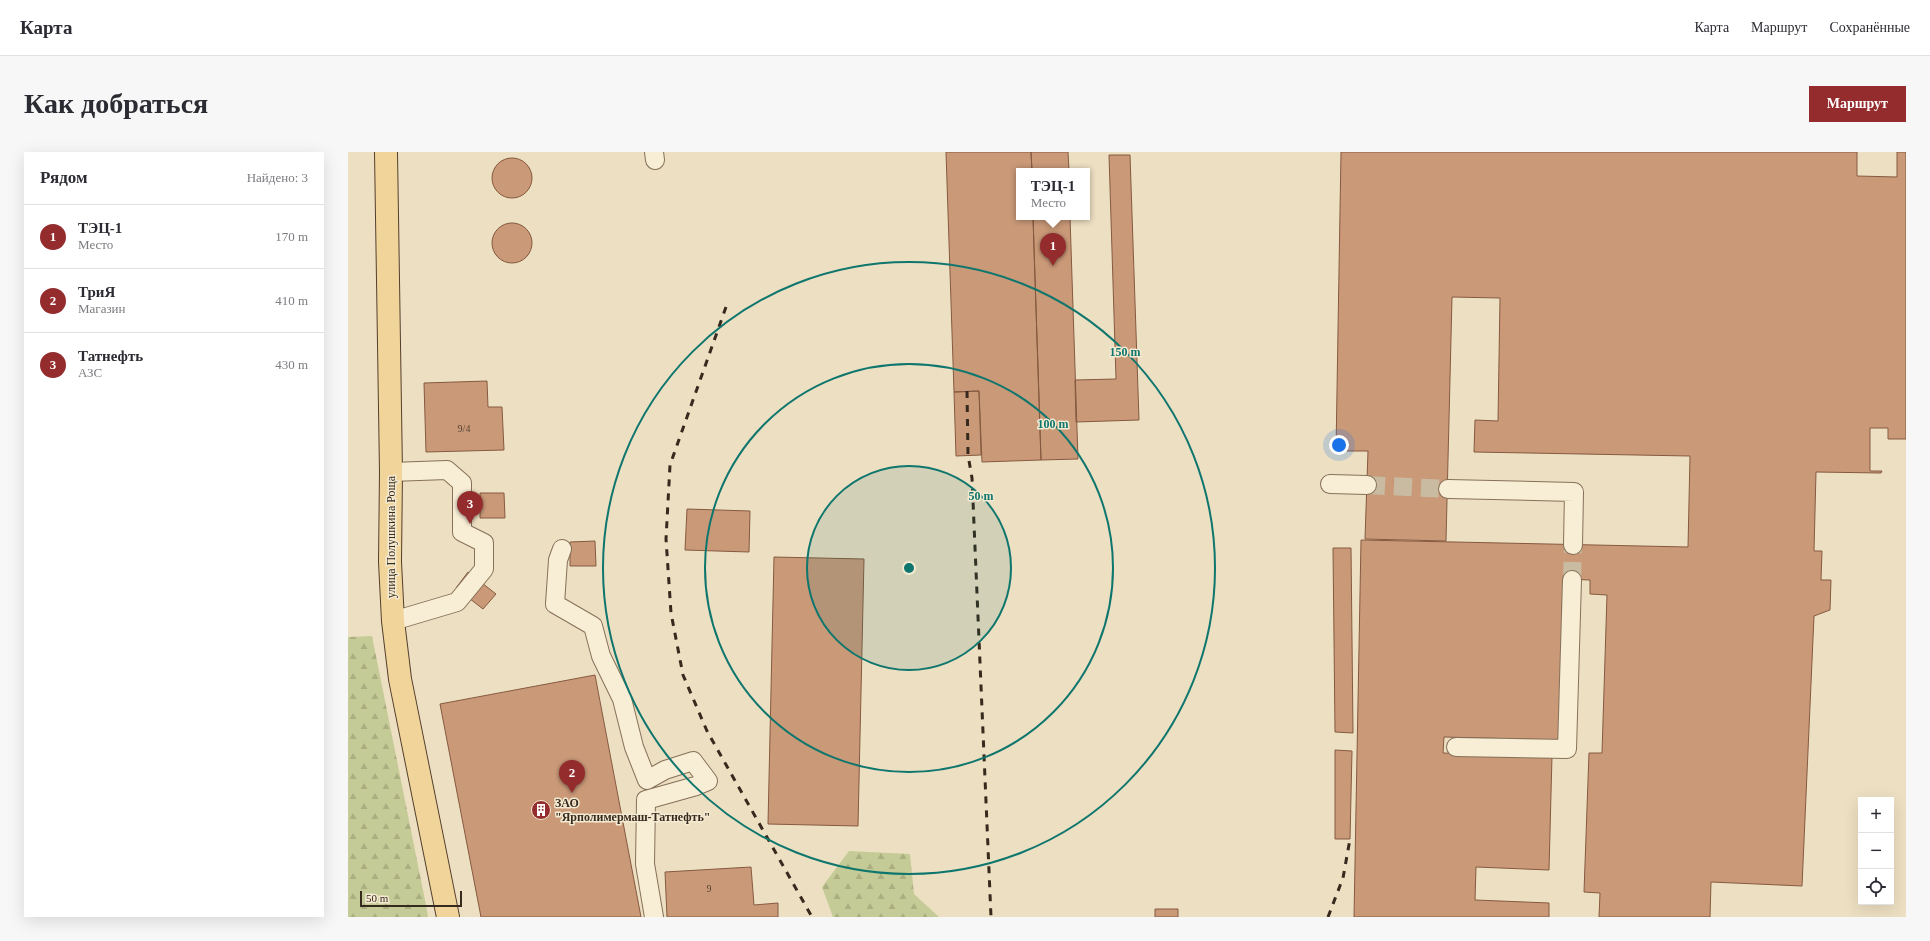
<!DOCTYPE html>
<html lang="ru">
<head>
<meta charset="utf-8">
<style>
  :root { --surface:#fff; --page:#f7f7f7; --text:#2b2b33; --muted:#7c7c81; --line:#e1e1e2; --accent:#942b2d }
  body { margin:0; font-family:Georgia,serif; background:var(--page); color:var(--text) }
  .controls { position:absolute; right:12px; bottom:12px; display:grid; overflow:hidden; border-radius:0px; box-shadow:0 4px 16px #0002 }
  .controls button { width:36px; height:36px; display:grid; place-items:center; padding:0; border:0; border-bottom:1px solid var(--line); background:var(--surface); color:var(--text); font:20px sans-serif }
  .scale { position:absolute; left:12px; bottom:10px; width:102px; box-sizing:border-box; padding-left:4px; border:2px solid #36291d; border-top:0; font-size:11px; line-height:14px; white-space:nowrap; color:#36291d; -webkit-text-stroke:3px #f4ead1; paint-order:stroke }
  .you { position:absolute; left:991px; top:293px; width:14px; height:14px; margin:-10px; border:3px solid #fff; border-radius:50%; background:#1a73e8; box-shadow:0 0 0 6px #1a73e833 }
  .badge { display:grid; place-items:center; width:26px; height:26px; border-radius:50%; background:var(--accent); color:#fff; font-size:13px; font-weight:700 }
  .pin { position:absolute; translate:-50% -33px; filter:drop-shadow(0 1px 2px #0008) }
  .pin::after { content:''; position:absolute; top:21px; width:14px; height:12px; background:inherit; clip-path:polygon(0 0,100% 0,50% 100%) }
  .popup { position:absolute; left:668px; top:16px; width:74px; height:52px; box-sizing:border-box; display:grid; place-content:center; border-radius:0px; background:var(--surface); filter:drop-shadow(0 1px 3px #0005); font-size:13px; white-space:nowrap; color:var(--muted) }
  .popup b { font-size:15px; color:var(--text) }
  .popup::after { content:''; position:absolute; left:50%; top:100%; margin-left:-8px; border:8px solid transparent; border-top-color:var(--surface) }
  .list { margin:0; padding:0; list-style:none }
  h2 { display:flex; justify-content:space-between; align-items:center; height:52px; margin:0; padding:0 16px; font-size:17px }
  h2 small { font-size:13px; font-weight:400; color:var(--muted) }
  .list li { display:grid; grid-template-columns:26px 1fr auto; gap:12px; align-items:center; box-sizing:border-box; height:64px; padding:0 16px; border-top:1px solid var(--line) }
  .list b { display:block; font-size:15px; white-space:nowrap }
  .list p { margin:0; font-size:13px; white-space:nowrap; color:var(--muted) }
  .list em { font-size:13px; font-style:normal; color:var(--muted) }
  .icon { flex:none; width:22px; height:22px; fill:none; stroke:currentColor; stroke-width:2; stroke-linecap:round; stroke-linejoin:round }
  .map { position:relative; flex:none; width:1558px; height:765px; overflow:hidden; border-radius:0px }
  header { display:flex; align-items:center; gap:24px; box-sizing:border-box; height:56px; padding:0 20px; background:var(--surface); border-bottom:1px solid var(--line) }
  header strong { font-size:19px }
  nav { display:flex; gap:22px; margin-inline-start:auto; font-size:14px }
  .intro { display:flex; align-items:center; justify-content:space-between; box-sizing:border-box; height:96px; padding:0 24px }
  h1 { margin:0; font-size:28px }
  .button { padding:10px 18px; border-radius:0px; background:var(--accent); color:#fff; font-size:14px; font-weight:700 }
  main { display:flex; gap:24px; padding:0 24px }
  aside { flex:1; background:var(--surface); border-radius:0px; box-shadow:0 4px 16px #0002 }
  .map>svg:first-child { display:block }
  .forest { fill:url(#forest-firs) }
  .building { fill:#ca9978; stroke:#855a40 }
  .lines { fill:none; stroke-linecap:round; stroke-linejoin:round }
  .minor-tunnel { stroke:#c8bba1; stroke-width:18; stroke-dasharray:18 9; stroke-linecap:butt }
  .minor-casing { stroke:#867159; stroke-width:20 }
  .major-casing { stroke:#543f2e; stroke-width:24 }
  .minor { stroke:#f8edd5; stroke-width:18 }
  .major { stroke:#f0d49a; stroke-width:22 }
  .rail { stroke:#36291d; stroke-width:3; stroke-dasharray:7 7; stroke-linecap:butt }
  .ring { fill:none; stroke:#0f766e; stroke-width:2 }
  .labels { text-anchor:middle; stroke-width:3; stroke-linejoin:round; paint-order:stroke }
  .number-label { font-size:10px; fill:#5b4534 }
  .street-label { font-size:12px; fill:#36291d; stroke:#f4ead1 }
  .poi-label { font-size:12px; font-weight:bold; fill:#36291d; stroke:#f4ead1; text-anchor:start }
  .centre { fill:#0f766e; stroke:#f4ead1; stroke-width:2 }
  .ring-label { font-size:12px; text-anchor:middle; font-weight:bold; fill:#0f766e; stroke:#f4ead1; stroke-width:3; stroke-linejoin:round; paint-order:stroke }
</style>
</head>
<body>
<header>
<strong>Карта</strong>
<nav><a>Карта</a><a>Маршрут</a><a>Сохранённые</a></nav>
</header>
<div class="intro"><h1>Как добраться</h1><a class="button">Маршрут</a></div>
<main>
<aside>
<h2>Рядом<small>Найдено: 3</small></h2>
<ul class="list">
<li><span class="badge">1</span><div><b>ТЭЦ-1</b><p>Место</p></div><em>170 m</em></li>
<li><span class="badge">2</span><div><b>ТриЯ</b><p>Магазин</p></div><em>410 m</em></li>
<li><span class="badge">3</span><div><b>Татнефть</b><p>АЗС</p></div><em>430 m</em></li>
</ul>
</aside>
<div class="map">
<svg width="1558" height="765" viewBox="0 0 1558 765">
  <defs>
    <pattern id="forest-firs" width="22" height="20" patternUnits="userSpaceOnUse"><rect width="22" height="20" fill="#c5cb96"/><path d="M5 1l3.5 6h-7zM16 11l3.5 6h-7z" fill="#aaae81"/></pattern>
  </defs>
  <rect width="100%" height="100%" fill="#eddfc2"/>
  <!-- forest -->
  <path class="forest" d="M24,484L79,758L80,765H0V485Z
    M501,699L562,702L566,742L591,765H485L474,735Z"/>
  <!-- building -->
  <path class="building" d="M598,0H683L684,19H671V65H685L693,308L634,310L631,239L606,240Z
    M683,0H720L721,19H684Z
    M993,0H1509V24L1549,25V0H1558V287H1540V276H1522V319H1534L1533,321L1468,320L1466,399H1474L1473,428H1483L1482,458L1466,464L1454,734L1363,730L1362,765H1251L1252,741L1236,740L1241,601H1254L1259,443L1242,442V428L1215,427L1211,588L1096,585L1095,601L1204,604L1201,718L1128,715L1127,748L1201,751V765H1006L1013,388L1340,395L1342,304L1126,300L1127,268L1150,269L1152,146L1104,145L1098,389L1017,387L1020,299H988Z
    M761,3H782L791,268L728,270L727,228L768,227Z
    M144 26a20 20 0 1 1 40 0a20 20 0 1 1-40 0Z
    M685,65H722L730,307L693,308Z
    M144 91a20 20 0 1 1 40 0a20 20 0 1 1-40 0Z
    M139,229L140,255H154L156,298L78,300L76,231Z
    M631,239L633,303L608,304L606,240Z
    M132,341H156L157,366H132Z
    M339,357L402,359L401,400L337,398Z
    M247,389L248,414H222V390Z
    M985,396H1003L1005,581L987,580Z
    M426,405L516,407L510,674L420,672Z
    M120,420L148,442L135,457L108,436Z
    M247,523L293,765H133L92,552Z
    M987,598L1004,599L1002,687H987Z
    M403,715L406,753L430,751V765H319L317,720Z
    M807,757H830V765H807Z"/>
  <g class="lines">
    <!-- minor-tunnel -->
    <path class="minor-tunnel" d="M1019,333L1100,337
      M1224,428L1225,393"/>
    <defs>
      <path id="minor" d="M306,0L307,8
        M43,320L99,318L114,331V380L136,391V417L109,450L45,469
        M982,332L1019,333
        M1100,337L1226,340L1225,393
        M214,397L210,408L207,452L245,474L253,504L274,547L286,595L299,628L317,618L345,609L360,629L348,634L298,648L297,712L306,765
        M1108,595L1219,597L1224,428"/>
      <path id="major" d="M38,0L43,320L42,410L45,469L52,527L100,765"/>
    </defs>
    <!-- minor casing -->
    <use href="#minor" class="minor-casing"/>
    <!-- major casing -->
    <use href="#major" class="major-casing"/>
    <!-- minor -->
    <use href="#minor" class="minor"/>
    <!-- major -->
    <use href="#major" class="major"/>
    <!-- rail -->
    <path class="rail" d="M378,155L322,313L318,387L323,461L335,523L359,579L464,765
      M619,239L620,303L624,326L643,765
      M980,765L995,726L1002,687"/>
  </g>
  <!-- distance rings -->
  <circle cx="561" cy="416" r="102" fill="#0f766e" fill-opacity=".12"/>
  <g class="ring">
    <circle cx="561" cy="416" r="102"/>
    <circle cx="561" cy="416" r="204"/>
    <circle cx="561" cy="416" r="306"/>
  </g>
  <!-- icons -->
  <defs>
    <symbol id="building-disc" viewBox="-11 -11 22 22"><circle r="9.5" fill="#942b2d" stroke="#f4ead1"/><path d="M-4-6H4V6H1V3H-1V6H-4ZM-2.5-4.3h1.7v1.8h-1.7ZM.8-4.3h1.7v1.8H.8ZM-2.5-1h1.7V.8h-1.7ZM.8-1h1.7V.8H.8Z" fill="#fff"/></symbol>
  </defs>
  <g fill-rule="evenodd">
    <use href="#building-disc" x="182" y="647" width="22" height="22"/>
  </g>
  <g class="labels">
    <!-- number labels -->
    <g class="number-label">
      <text x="116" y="280">9/4</text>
      <text x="361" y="740">9</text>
    </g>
    <!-- street labels -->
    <g class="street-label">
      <text transform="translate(43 385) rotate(-90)" y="4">улица Полушкина Роща</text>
    </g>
    <!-- poi labels -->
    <g class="poi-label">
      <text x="207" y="655">ЗАО<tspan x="207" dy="14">"Ярполимермаш-Татнефть"</tspan></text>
    </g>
  </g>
  <circle cx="561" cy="416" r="6" class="centre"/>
  <g class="ring-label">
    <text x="777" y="204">150 m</text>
    <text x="705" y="276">100 m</text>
    <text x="633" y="348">50 m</text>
  </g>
</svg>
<div class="controls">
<button>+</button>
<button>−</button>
<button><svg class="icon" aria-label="locate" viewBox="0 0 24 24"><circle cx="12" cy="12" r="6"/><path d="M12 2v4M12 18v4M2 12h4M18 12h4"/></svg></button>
</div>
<div class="scale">50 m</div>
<div class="you"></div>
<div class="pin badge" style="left:705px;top:114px">1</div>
<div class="popup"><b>ТЭЦ-1</b>Место</div>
<div class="pin badge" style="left:224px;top:641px">2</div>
<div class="pin badge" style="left:122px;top:372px">3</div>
</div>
</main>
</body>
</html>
